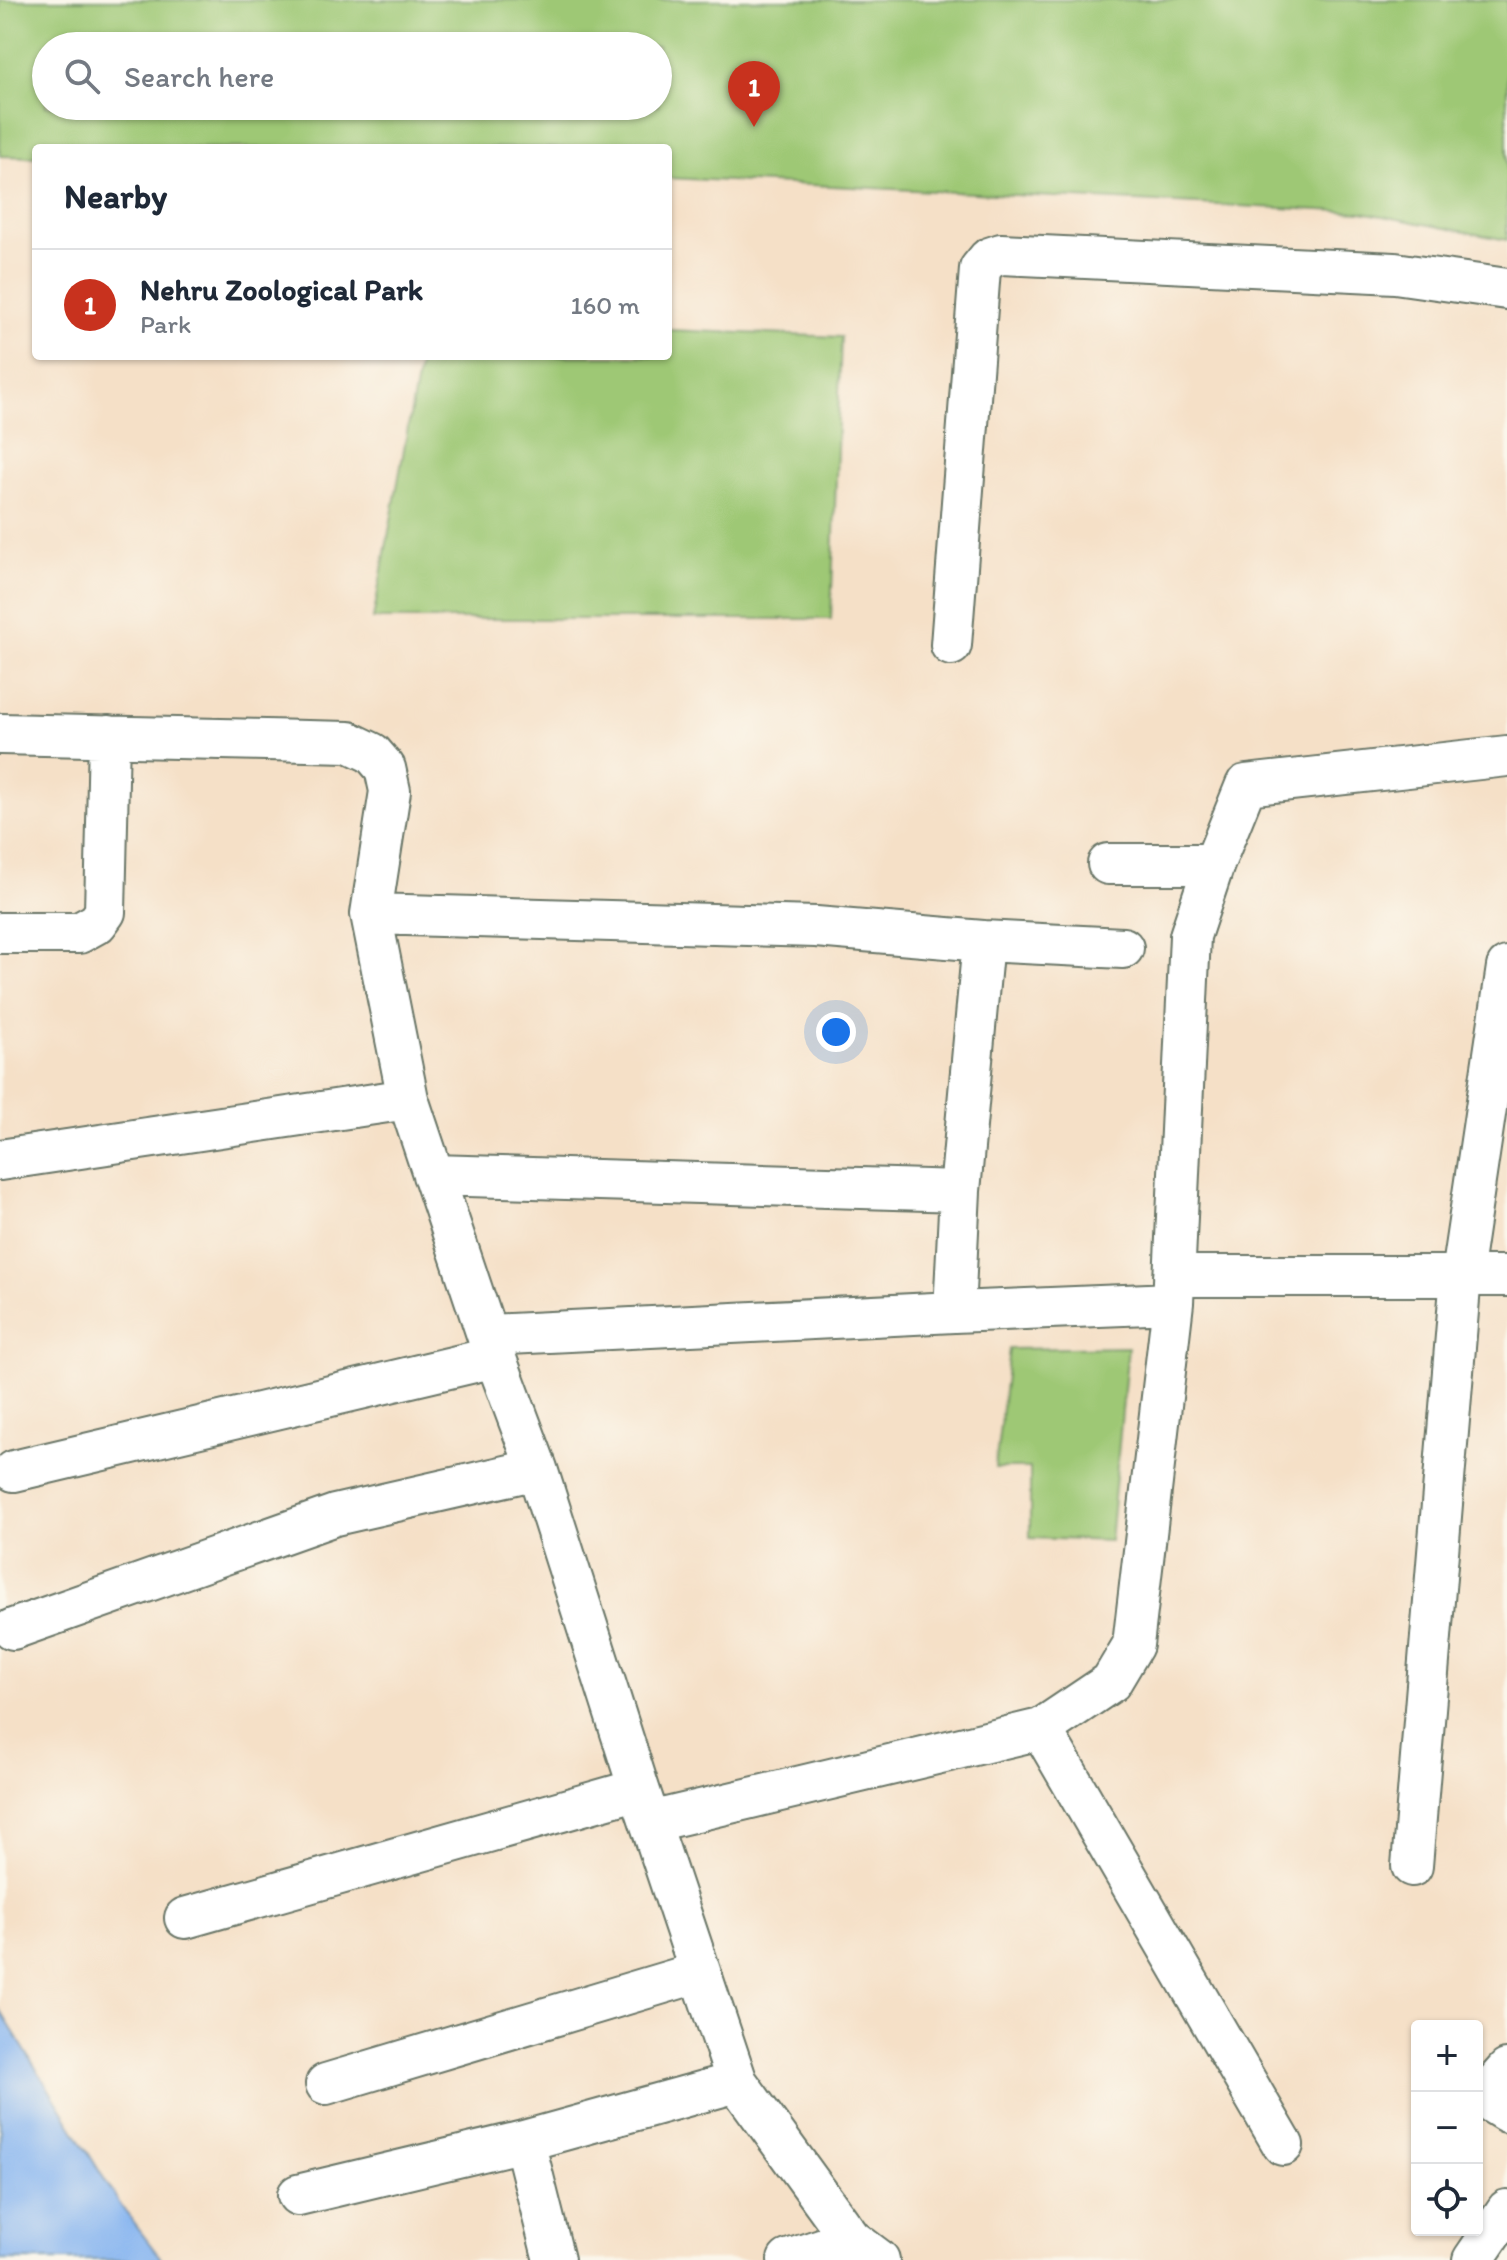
<!DOCTYPE html>
<html lang="en">
<head>
<meta charset="utf-8">
<style>
  :root { --surface:#fff; --page:#f2f2f3; --text:#1f2937; --muted:#747a83; --line:#e0e1e3; --accent:#c8321e }
  body { margin:0; font-family:Itim,sans-serif; background:var(--page); color:var(--text) }
  .controls { position:absolute; right:24px; bottom:24px; display:grid; overflow:hidden; border-radius:8px; box-shadow:0 2px 6px #0004 }
  .controls button { width:72px; height:72px; display:grid; place-items:center; padding:0; border:0; border-bottom:2px solid var(--line); background:var(--surface); color:var(--text); font:40px sans-serif }
  .you { position:absolute; left:836px; top:1032px; width:28px; height:28px; margin:-20px; border:6px solid #fff; border-radius:50%; background:#1a73e8; box-shadow:0 0 0 12px #1a73e833 }
  .badge { display:grid; place-items:center; width:52px; height:52px; border-radius:50%; background:var(--accent); color:#fff; font-size:26px; font-weight:700 }
  .pin { position:absolute; translate:-50% -66px; filter:drop-shadow(0 2px 4px #0008) }
  .pin::after { content:''; position:absolute; top:42px; width:28px; height:24px; background:inherit; clip-path:polygon(0 0,100% 0,50% 100%) }
  .list { margin:0; padding:0; list-style:none }
  h2 { display:flex; justify-content:space-between; align-items:center; height:104px; margin:0; padding:0 32px; font-size:34px }
  h2 small { font-size:26px; font-weight:400; color:var(--muted) }
  .list li { display:grid; grid-template-columns:52px 1fr auto; gap:24px; align-items:center; box-sizing:border-box; height:112px; padding:0 32px; border-top:2px solid var(--line) }
  .list b { display:block; font-size:30px; white-space:nowrap }
  .list p { margin:0; font-size:26px; white-space:nowrap; color:var(--muted) }
  .list em { font-size:26px; font-style:normal; color:var(--muted) }
  .icon { flex:none; width:44px; height:44px; fill:none; stroke:currentColor; stroke-width:2; stroke-linecap:round; stroke-linejoin:round }
  .map { position:relative; flex:none; width:1507px; height:2260px; overflow:hidden }
  .search { position:absolute; background:var(--surface); box-shadow:0 2px 6px #0004; left:32px; top:32px; width:640px; height:88px; display:flex; align-items:center; gap:20px; box-sizing:border-box; padding:0 28px; border-radius:44px; color:var(--muted); font-size:30px }
  .panel { position:absolute; background:var(--surface); box-shadow:0 2px 6px #0004; left:32px; top:144px; width:640px; height:216px; border-radius:8px }
  .map>svg:first-child { display:block }
  .green { fill:#9ec875; stroke:#5e8254; stroke-width:2; fill-rule:evenodd }
  .water { fill:#85b4f0; stroke:#527892; stroke-width:2 }
  .lines { fill:none; stroke-linecap:round; stroke-linejoin:round }
  .minor-casing { stroke:#6a7667; stroke-width:44 }
  .minor { stroke:#fff; stroke-width:40 }
</style>
</head>
<body>
<div class="map">
<svg width="1507" height="2260" viewBox="0 0 1507 2260">
  <rect width="100%" height="100%" fill="#fbf7ec"/>
  <filter id="ink" filterUnits="userSpaceOnUse"><feTurbulence type="fractalNoise" baseFrequency=".0125" numOctaves="2"/><feDisplacementMap in="SourceGraphic" scale="16" xChannelSelector="R" yChannelSelector="G"/><feConvolveMatrix kernelMatrix="1 2 1 2 8 2 1 2 1" color-interpolation-filters="sRGB"/></filter>
  <filter id="wash" filterUnits="userSpaceOnUse"><feTurbulence type="fractalNoise" baseFrequency=".006" numOctaves="4" result="noise"/><feDisplacementMap in="SourceGraphic" scale="32" xChannelSelector="R" yChannelSelector="G"/><feGaussianBlur stdDeviation="1.8" result="paint"/><feColorMatrix in="noise" values="0 0 0 0 0 0 0 0 0 0 0 0 0 0 0 0 0 1.4 0 .05"/><feComposite in="paint" operator="in"/></filter>
  <g filter="url(#wash)">
    <rect width="100%" height="100%" fill="#f5e0c7"/>
    <!-- green -->
    <path class="green" d="M0,0H1507V240L1362,212L668,178V148H36V157L0,156ZM46,46H658V106H46Z
      M668,330L841,337L831,619H373L421,356H668Z
      M1128,1347L1110,1541L1030,1538V1468H995L1009,1349Z"/>
    <!-- water -->
    <path class="water" d="M0,2010L121,2206L162,2260H0Z"/>
  </g>
  <g filter="url(#ink)">
    <g class="lines">
      <defs>
        <path id="minor" d="M951,645L980,269L989,258L1001,254L1395,273L1507,289
          M0,734L349,742L372,753L385,768L390,791L371,914L408,1099L487,1335L537,1469L639,1789L737,2082L851,2239L879,2260
          M1214,864L1246,785L1507,756
          M371,914L816,927L983,941L1123,948
          M0,933H79L97,923L105,912L109,736
          M0,1160L408,1099
          M433,1175L960,1191L954,1312L1173,1303
          M960,1191L983,941
          M1174,1276H1507
          M487,1335L954,1312
          M14,1471L495,1357
          M13,1629L335,1515L537,1469
          M1041,1729L1283,2145
          M650,1822L1041,1729L1111,1682L1133,1645L1173,1303L1190,936L1214,864H1108
          M1412,1866L1461,1275L1507,967
          M185,1918L639,1789
          M1507,2070C1496,2082 1490,2087 1494,2104L1507,2112
          M326,2084L700,1972
          M524,2141L554,2260
          M298,2195L524,2141L737,2082
          M788,2260L851,2239
          M1473,2260L1507,2210"/>
      </defs>
      <!-- minor casing -->
      <use href="#minor" class="minor-casing"/>
      <!-- minor -->
      <use href="#minor" class="minor"/>
    </g>
  </g>
</svg>
<div class="controls">
<button>+</button>
<button>−</button>
<button><svg class="icon" aria-label="locate" viewBox="0 0 24 24"><circle cx="12" cy="12" r="6"/><path d="M12 2v4M12 18v4M2 12h4M18 12h4"/></svg></button>
</div>
<div class="you"></div>
<div class="pin badge" style="left:754px;top:127px">1</div>
<div class="search"><svg class="icon" aria-label="search" viewBox="0 0 24 24"><circle cx="10" cy="10" r="6"/><path d="M15 15l6 6"/></svg>Search here</div>
<section class="panel">
<h2>Nearby<small></small></h2>
<ul class="list">
<li><span class="badge">1</span><div><b>Nehru Zoological Park</b><p>Park</p></div><em>160 m</em></li>
</ul>
</section>
</div>
</body>
</html>
